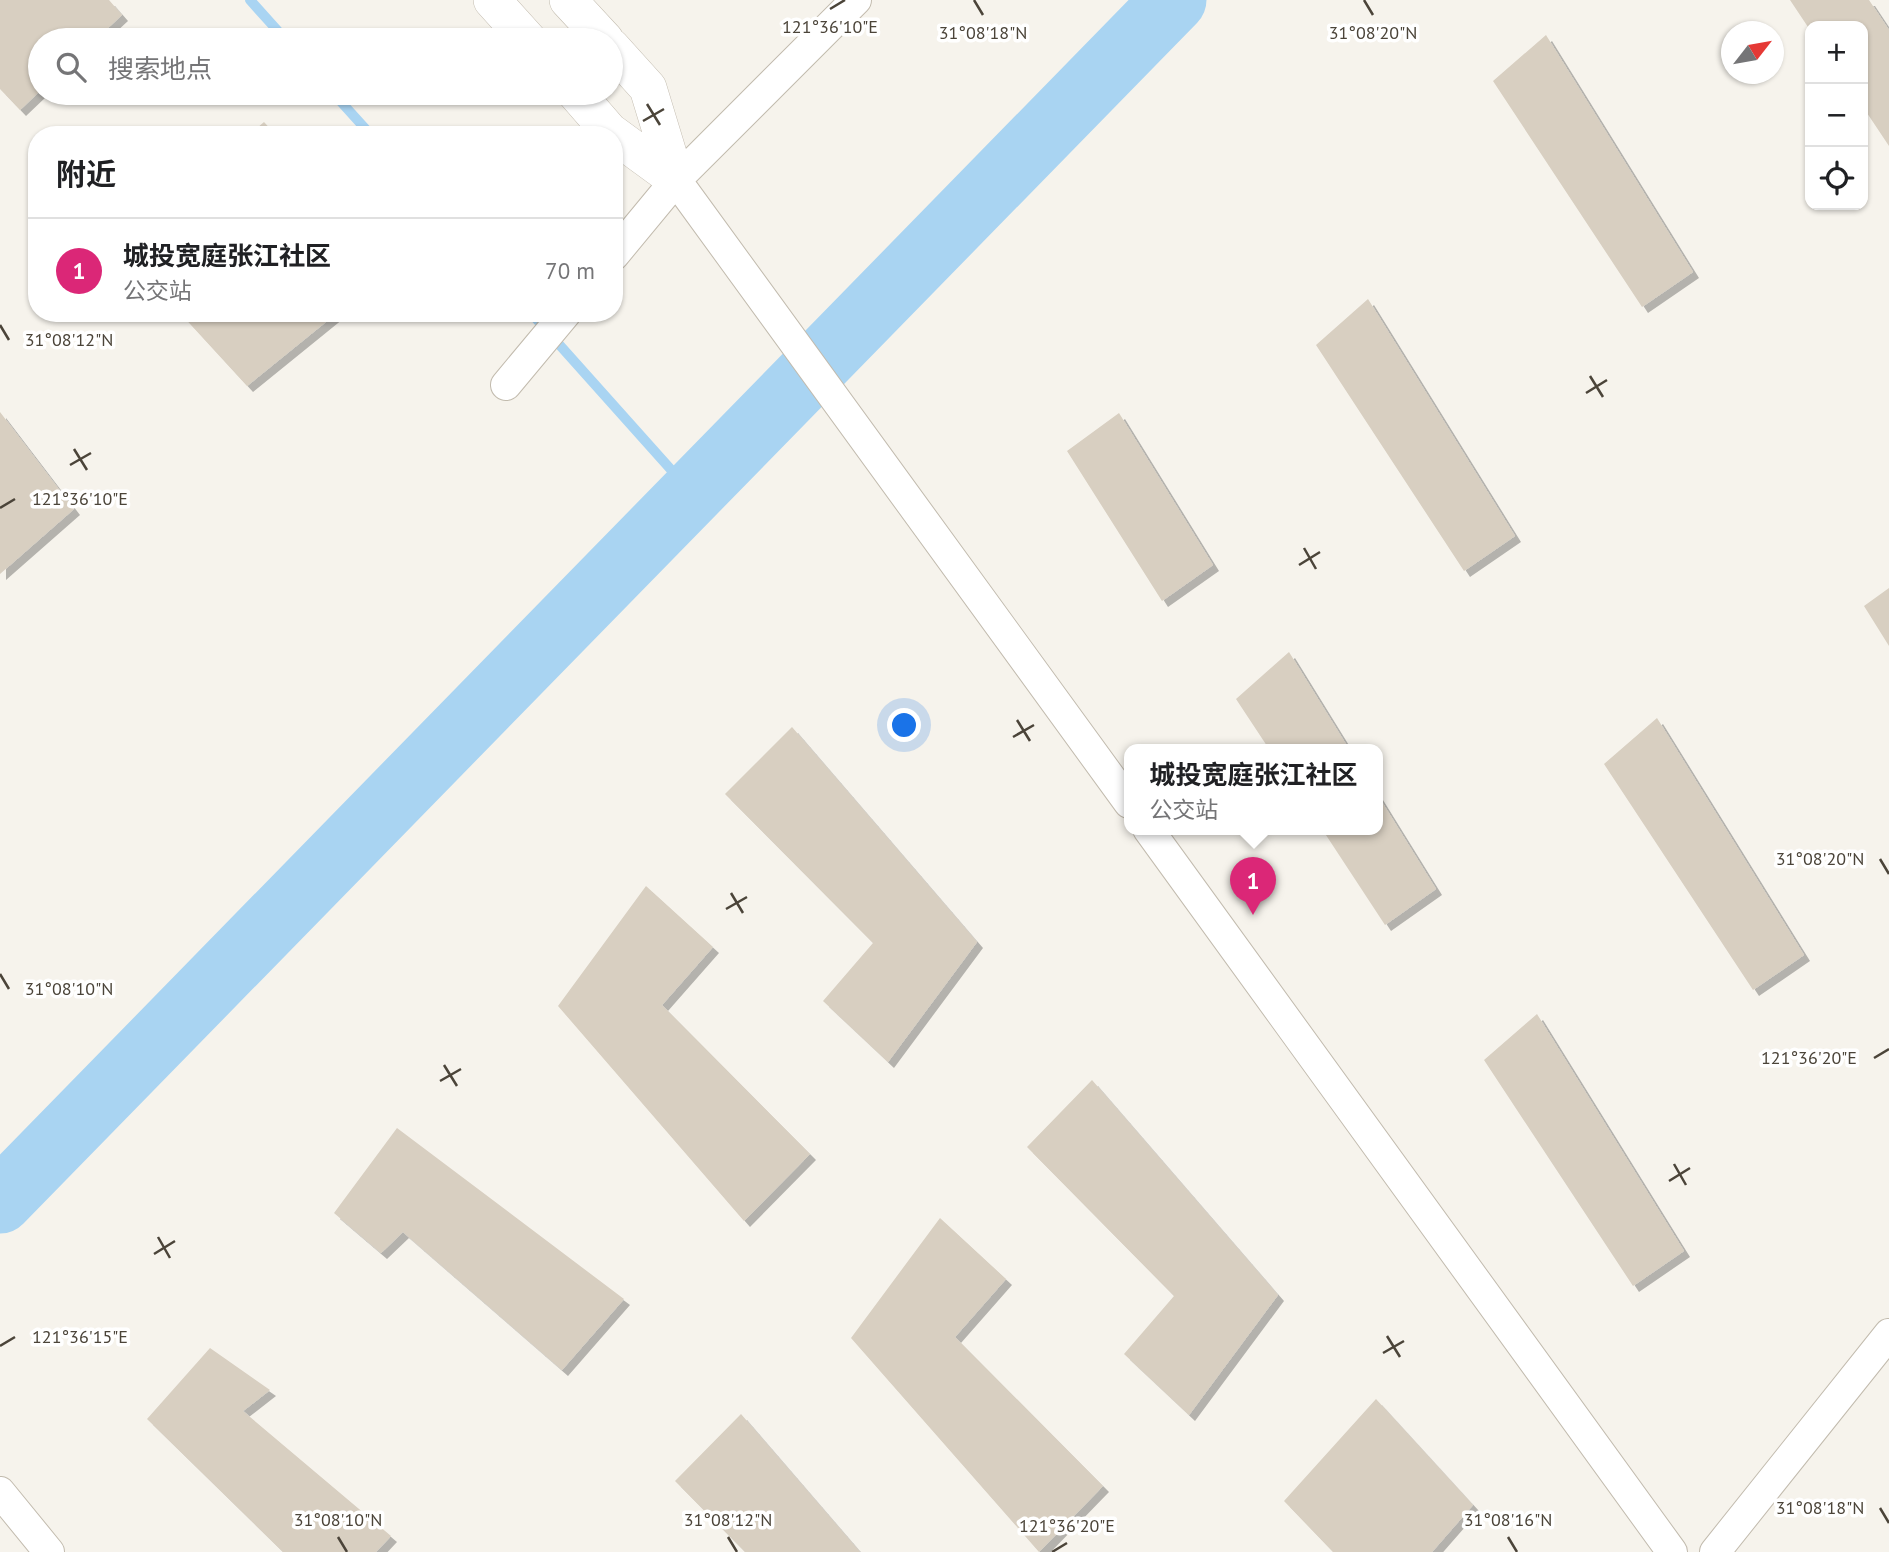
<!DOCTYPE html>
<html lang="zh">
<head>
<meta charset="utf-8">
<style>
  :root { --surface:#fff; --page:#f2f2f2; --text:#202124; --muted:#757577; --line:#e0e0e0; --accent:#db2777 }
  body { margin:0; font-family:"PT Sans","Noto Sans SC",sans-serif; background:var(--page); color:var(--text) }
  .controls { position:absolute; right:21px; top:21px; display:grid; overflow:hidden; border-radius:14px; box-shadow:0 2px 5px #0004 }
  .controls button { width:63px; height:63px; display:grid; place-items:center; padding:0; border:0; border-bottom:2px solid var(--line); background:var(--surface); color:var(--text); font:35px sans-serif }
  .compass { position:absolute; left:1721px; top:21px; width:63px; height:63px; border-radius:50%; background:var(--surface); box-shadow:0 2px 5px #0004; rotate:59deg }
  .you { position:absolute; left:905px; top:726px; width:24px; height:24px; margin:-18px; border:5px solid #fff; border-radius:50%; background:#1a73e8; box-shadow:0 0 0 10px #1a73e833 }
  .badge { display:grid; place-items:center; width:46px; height:46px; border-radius:50%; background:var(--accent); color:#fff; font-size:23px; font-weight:700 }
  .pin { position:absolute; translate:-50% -58px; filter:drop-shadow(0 2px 4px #0008) }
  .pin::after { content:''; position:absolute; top:37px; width:24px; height:21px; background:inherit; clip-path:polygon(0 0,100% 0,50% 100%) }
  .popup { position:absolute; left:1124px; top:744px; width:259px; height:91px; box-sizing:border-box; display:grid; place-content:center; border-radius:14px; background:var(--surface); filter:drop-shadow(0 2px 5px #0005); font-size:23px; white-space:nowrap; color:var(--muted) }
  .popup b { font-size:26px; color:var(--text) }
  .popup::after { content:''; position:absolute; left:50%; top:100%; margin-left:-14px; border:14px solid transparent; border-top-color:var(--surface) }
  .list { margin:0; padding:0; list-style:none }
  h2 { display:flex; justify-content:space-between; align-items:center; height:91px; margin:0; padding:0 28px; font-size:30px }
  h2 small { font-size:23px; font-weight:400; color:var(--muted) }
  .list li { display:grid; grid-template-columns:46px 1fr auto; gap:21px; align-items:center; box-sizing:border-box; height:105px; padding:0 28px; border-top:2px solid var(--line) }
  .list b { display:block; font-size:26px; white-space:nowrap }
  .list p { margin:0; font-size:23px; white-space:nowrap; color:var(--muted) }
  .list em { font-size:23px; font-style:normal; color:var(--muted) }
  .icon { flex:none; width:38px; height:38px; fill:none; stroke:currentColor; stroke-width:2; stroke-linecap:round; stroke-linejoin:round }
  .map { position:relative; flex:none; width:1889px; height:1552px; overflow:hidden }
  .search { position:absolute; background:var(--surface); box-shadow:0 2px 5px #0004; left:28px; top:28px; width:595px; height:77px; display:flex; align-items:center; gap:18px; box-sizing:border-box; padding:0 24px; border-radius:38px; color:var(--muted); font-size:26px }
  .panel { position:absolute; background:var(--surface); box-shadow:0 2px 5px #0004; left:28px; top:126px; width:595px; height:196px; border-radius:28px }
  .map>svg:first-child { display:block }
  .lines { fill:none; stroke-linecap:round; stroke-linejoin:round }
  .stream { stroke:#a9d4f2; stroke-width:10 }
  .river { stroke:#a9d4f2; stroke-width:65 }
  .building { fill:#d8cfc1; filter:url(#shadow) }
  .minor-casing { stroke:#c2bbae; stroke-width:32 }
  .tertiary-casing { stroke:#c2bbae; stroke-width:38 }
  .minor { stroke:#fff; stroke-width:30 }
  .tertiary { stroke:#fff; stroke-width:37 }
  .ticks { fill:none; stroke:#4b4439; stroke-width:2.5 }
  .ticks-label { font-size:18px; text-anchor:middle; fill:#4b4439; stroke:#fff; stroke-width:7; stroke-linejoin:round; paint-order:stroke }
</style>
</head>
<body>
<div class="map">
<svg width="1889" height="1552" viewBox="0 0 1889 1552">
  <defs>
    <filter id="shadow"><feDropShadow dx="6" dy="6" stdDeviation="0" flood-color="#0004"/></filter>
  </defs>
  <rect width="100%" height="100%" fill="#f6f3ec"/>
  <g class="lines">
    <!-- stream -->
    <path class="stream" d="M250,0L286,40
      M333,93L371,135
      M531,313L691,492"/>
    <!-- river -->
    <path class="river" d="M0,1201L1174,0"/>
  </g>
  <!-- building -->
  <path class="building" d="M0,0H109L122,15L95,40H40V91L20,110L0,89Z
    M1790,0H1869L1889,30V146L1863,107V26H1810V30Z
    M1546,35L1693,272L1642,307L1493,81Z
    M264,122L276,135H249Z
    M1368,299L1515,536L1464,571L1316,345Z
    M180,313H337L247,386Z
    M0,412L74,509L0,574Z
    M1119,413L1213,565L1162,601L1067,451Z
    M1889,588V646L1864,606Z
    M1289,652L1349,749H1269L1236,699Z
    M1657,718L1804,955L1753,990L1604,764Z
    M792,727L977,942L888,1062L823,1001L873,943L725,794Z
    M1377,794L1436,889L1385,925L1322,829H1377Z
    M646,886L713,947L662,1005L810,1154L744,1221L558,1006Z
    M1537,1014L1684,1251L1633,1286L1484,1060Z
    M1092,1080L1278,1295L1189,1415L1124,1354L1174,1296L1027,1147Z
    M397,1128L624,1299L562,1370L403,1232L381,1253L334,1213Z
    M940,1218L1006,1279L955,1337L1103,1486L1039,1552L851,1338Z
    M210,1348L270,1390L243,1411L391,1536L376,1552H283L147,1419Z
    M1376,1399L1473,1505L1432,1552H1333L1284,1501Z
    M741,1414L860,1552H745L675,1481Z"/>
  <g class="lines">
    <defs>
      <path id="minor" d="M676,180L1129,803
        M614,255L676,180L856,0
        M506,385L566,313
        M1148,829L1672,1552
        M0,1492L49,1552
        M1715,1552L1889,1334"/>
      <path id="tertiary" d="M492,0L528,40
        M568,0L605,40
        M611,47L648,88L676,180
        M576,93L609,131L676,180"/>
    </defs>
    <!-- minor casing -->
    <use href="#minor" class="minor-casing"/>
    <!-- tertiary casing -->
    <use href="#tertiary" class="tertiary-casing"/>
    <!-- minor -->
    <use href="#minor" class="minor"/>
    <!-- tertiary -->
    <use href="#tertiary" class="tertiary"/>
  </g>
  <!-- ticks -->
  <path class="ticks" d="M974,0L983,15M1364,0L1373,15M830,9L845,0M647,104L660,125M643,121L664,109M0,325L9,340M1590,376L1603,397M1586,393L1607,380M74,449L87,470M70,465L91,453M0,508L15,499M1304,548L1316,569M1299,565L1320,552M1017,720L1030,741M1013,737L1034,725M1880,859L1889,874M731,893L743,913M726,909L747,897M0,974L9,989M1874,1058L1889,1049M444,1065L457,1086M440,1081L461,1069M1674,1164L1686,1185M1669,1181L1690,1168M158,1237L170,1258M154,1254L175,1241M1387,1336L1400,1357M0,1346L15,1337M1383,1353L1404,1341M1880,1508L1889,1523M338,1537L347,1552M728,1537L737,1552M1508,1537L1517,1552M1052,1552L1067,1543"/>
  <g class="ticks-label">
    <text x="830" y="33">121°36'10"E</text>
    <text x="983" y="39">31°08'18"N</text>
    <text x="1373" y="39">31°08'20"N</text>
    <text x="69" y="346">31°08'12"N</text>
    <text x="80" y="505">121°36'10"E</text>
    <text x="1820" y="865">31°08'20"N</text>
    <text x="69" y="995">31°08'10"N</text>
    <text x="1809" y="1064">121°36'20"E</text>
    <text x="80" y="1343">121°36'15"E</text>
    <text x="1820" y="1514">31°08'18"N</text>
    <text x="338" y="1526">31°08'10"N</text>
    <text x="728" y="1526">31°08'12"N</text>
    <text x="1508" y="1526">31°08'16"N</text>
    <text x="1067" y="1532">121°36'20"E</text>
  </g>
</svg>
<div class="controls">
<button>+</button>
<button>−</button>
<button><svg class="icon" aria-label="locate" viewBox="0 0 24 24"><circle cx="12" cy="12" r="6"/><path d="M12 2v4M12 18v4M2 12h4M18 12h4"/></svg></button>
</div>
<svg class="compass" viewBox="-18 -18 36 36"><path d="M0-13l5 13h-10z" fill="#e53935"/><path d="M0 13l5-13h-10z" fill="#757577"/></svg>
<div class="you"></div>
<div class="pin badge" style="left:1253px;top:915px">1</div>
<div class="popup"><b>城投宽庭张江社区</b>公交站</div>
<div class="search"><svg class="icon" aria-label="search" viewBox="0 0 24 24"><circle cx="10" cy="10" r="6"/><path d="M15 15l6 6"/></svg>搜索地点</div>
<section class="panel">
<h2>附近<small></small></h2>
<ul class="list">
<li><span class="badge">1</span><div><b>城投宽庭张江社区</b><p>公交站</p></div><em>70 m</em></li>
</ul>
</section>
</div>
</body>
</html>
